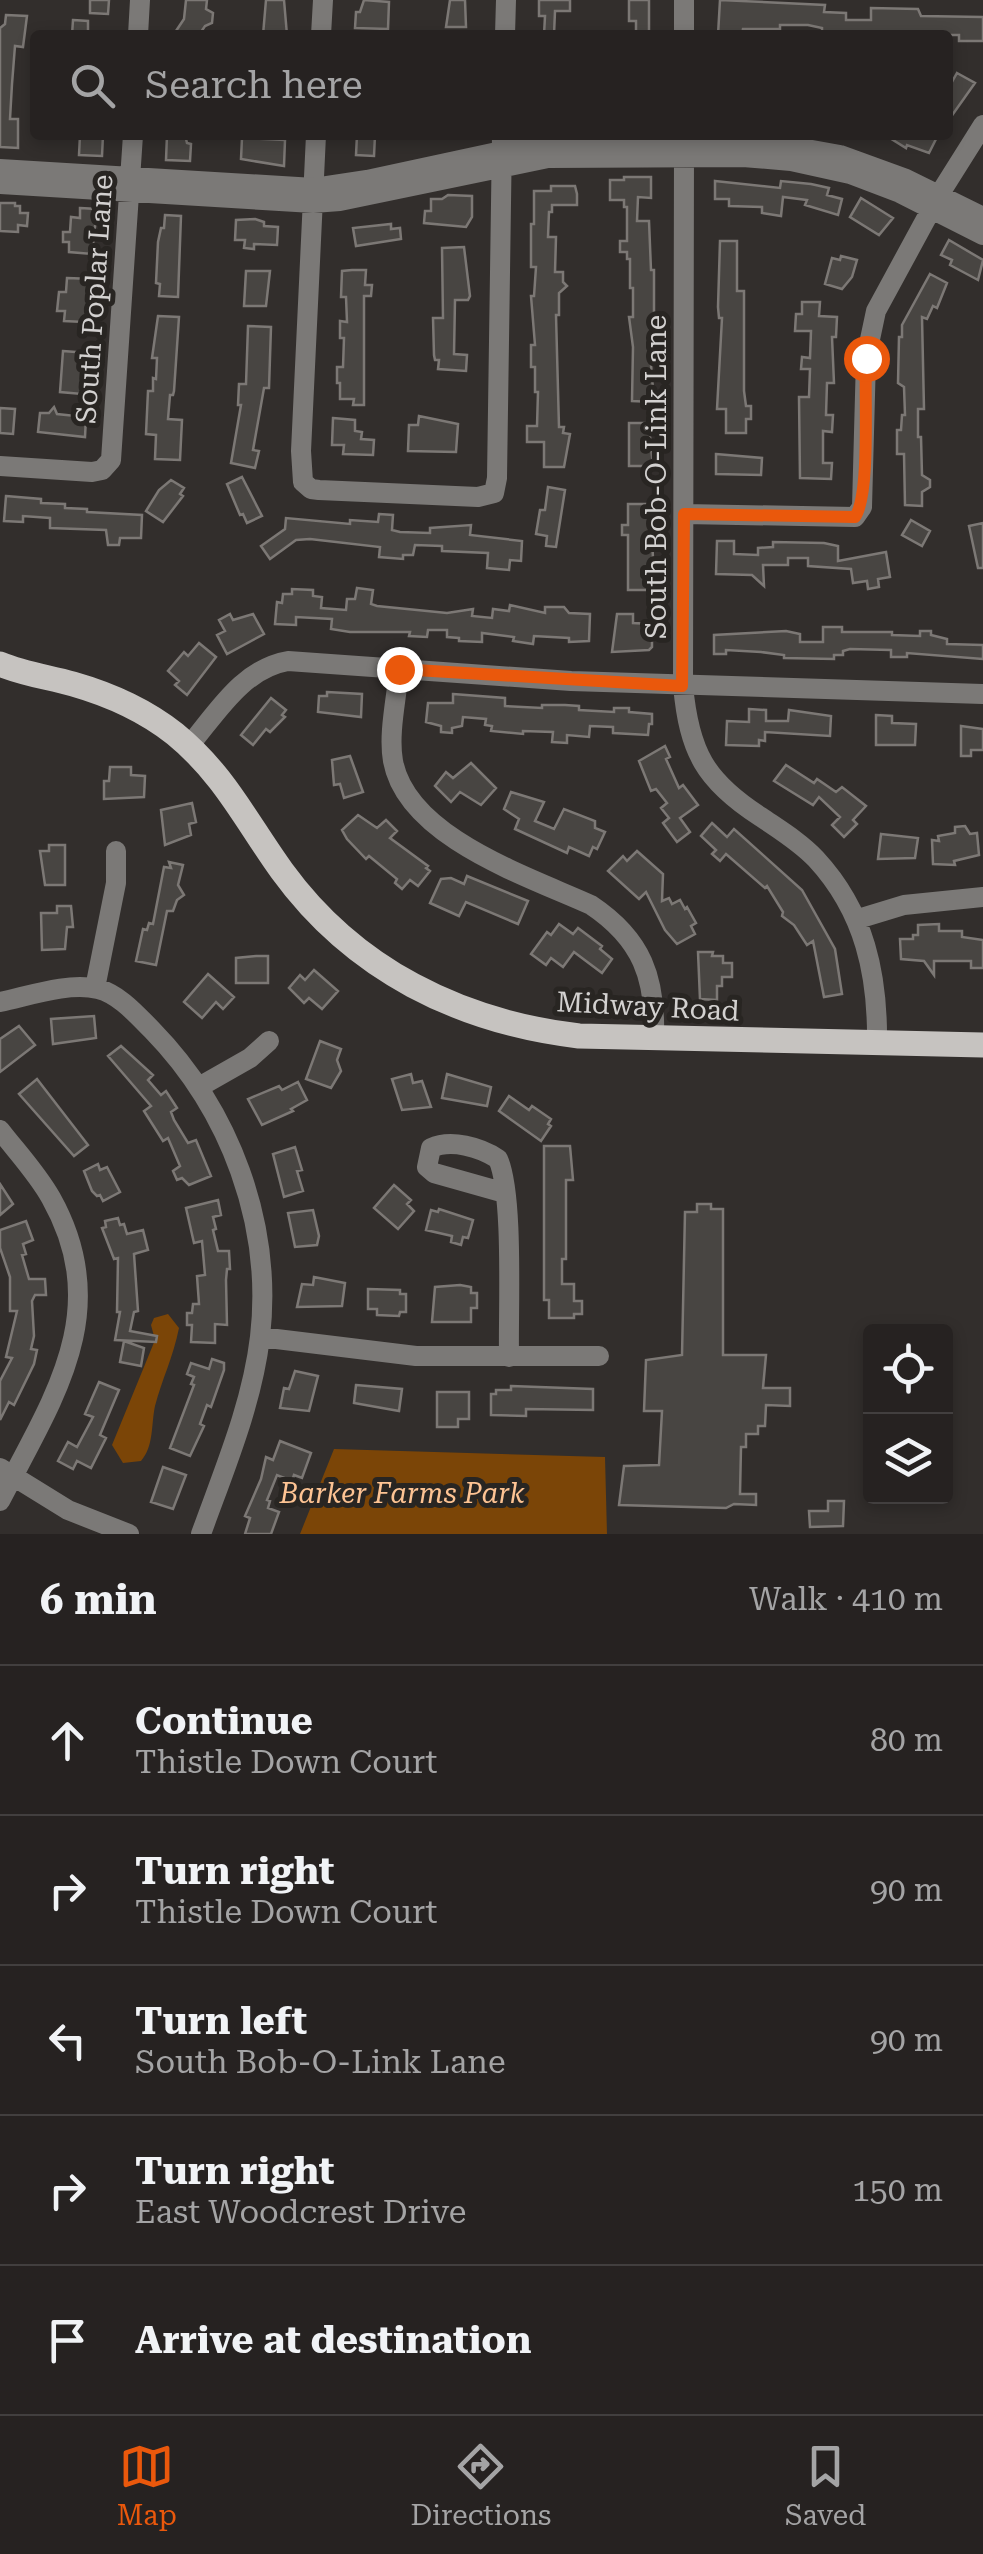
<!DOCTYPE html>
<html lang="en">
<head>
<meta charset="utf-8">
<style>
  :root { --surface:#262221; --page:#2e2a2a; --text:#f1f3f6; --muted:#a4a4a5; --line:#423f3f; --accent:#ea580c }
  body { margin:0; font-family:"Roboto Serif",serif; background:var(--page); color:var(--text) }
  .controls { position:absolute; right:30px; bottom:30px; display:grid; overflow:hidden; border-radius:10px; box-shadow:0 5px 15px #0003 }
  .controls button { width:90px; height:90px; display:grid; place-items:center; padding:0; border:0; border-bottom:2px solid var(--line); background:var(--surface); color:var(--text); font:50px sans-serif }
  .stop { position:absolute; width:30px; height:30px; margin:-22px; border:8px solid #ea580c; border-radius:50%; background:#fff }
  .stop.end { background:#ea580c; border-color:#fff; box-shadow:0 2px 10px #0008 }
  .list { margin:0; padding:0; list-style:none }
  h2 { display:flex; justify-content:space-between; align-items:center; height:130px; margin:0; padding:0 40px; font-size:42px }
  h2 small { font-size:32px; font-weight:400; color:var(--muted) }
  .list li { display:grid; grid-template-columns:65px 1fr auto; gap:30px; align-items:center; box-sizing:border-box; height:150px; padding:0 40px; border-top:2px solid var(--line) }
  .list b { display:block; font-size:38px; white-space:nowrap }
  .list p { margin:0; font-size:32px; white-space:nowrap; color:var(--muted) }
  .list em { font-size:32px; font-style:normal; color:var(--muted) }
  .icon { flex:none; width:55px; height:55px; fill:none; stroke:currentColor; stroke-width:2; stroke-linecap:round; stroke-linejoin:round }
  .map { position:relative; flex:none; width:983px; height:1534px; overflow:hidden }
  .search { position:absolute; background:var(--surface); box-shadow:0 5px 15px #0003; left:30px; right:30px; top:30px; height:110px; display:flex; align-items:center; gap:25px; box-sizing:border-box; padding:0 35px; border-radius:10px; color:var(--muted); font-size:38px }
  .sheet { height:880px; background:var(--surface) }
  nav { display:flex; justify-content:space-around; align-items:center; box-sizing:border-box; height:140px; border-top:2px solid var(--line); background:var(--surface); font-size:28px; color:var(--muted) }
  nav a { display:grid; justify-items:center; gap:5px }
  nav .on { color:var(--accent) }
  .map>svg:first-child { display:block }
  .green { fill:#7b4507 }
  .building { fill:#484542; stroke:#7c7875; stroke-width:2.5 }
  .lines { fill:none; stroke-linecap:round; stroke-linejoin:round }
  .minor { stroke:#7b7977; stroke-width:20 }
  .major { stroke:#c6c3c0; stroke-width:25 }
  .route { stroke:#ea580c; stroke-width:12 }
  .labels { text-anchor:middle; stroke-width:10; stroke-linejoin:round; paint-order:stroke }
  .street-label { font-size:28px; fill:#d3d1d0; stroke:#282522 }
  .park-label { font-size:28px; font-style:italic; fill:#fdc393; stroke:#282522 }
</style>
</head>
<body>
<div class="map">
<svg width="983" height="1534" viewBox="0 0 983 1534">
  <rect width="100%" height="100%" fill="#322e2c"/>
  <!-- green -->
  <path class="green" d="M168,1314L179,1328C173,1358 162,1379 155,1406C151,1425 154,1446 141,1461L123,1463L112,1445L155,1340L151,1325L154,1318Z
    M334,1449L605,1457L607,1534H300Z"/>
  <!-- building -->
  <path class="building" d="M90,0H109L108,14L90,13Z
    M186,0H207L206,9L213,13L212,23L205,26L199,35H182L176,31L184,19Z
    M266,0H284L287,35H263Z
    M364,0L389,2L388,29L355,28L356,12H360Z
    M450,0H465L466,27H446Z
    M539,0H570V11H555L554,35H544L545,16H539Z
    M629,0H649V35H636V21H629Z
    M720,0L825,5L824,12L846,13V20H871V8L918,9L921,16L983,17V41H959V35H858V32L822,31V28L808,25H780V29H743L742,35H718Z
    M6,15L27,16L23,47L15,46L12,84L10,119H18V148L0,147V28L5,24Z
    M73,20L88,21V35H72Z
    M957,73L975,83L948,121V89Z
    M80,135H103L102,156L79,155Z
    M167,135H185L187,143L191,144L190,161L166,160Z
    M357,135H375L374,156L356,155Z
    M885,135H928L936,139L929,153L907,145L906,148Z
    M242,138L285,140L284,166L241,159Z
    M624,177H651V198L638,197L637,221H649L651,270H654V339H649L654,402L632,401L633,347L629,317H633V288H630V259H627V252H620V241H627V207H624V200H610V180H624Z
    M715,181L780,188L781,181L811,184L829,188L827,195L842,199L838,215L805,205L807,200L783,197L781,216L762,213V207L729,206V199H715Z
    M551,186H575L577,194V205H552V212H549L548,237H556L555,272H563V282L567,286L559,293V315H556L559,427H564L563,433L570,434L564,467H544V442H527V426H537L538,392H535V367H531V345H535L531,296H534L536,267H531V224H534V191H551Z
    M448,195L472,196V217L466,227L424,223L425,211H431V199H442Z
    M861,198L893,218L879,235L850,217Z
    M0,203H15V206H20V213H28L27,226L18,225V232L0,231Z
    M80,208L97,209L92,254L69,252V242H63V232H70L71,217L80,218Z
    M165,215L181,216L178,297L159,296L160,284L156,283L158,242L161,228H164Z
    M255,219L264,222V226L278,227L277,245L254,244V249L244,248L245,240H235L236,220Z
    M391,224V229L400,228L401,239L356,246L353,228Z
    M949,240L983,260L978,280L950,265L952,260L941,255Z
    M720,241H737V291H744V391L746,406H751V419H746V433H726V409H717L722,318H719L718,307Z
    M464,247L470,296L468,300H455L454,354L467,355L466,371L438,369L439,360H435L434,355L433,318H443L442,248Z
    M841,256L857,260L852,277L842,289L825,284L832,258L840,260Z
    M352,270H366L365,285H372L371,296H364V405H353L354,399H340V383H337V367H343L344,338H340V321L347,322L346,297H341L342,271Z
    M246,271H270L266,306H244Z
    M930,274L947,283L937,308L933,306L927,319L922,317L924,409H918V437H921L922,475L930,480V487L922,492V506L905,505L904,454H897V430H901L902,415H905L904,387L898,383L899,337H902V325Z
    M67,278L92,279L88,318H84V322L64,321L65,311H57L59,292H66Z
    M802,302H820L819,316L837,317L836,337H832L834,383H827L826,415H833L832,432L823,431V463H832L831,479L800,478L799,397H809L810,369H801L802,357L810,358L811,331H795L796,314H802Z
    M158,316L179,317L174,391L173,395H170L168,419L182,420L180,460L155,459L156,435L146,434L148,391H153V378L156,379L157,358H152Z
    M248,326L271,327L269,388H264L253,450L259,451L255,468L231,463L241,405H238L239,384H246Z
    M63,351L88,353L82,394L60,392Z
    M54,407L57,414L86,417L85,437L38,432L40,413H49Z
    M0,408L15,409L13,434L0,433Z
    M419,416L458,424L456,452L408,451L409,425H418Z
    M333,418L355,420V431L362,432L361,439L374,440L373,455L343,454L344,445H332Z
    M629,423H646L649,426L653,466H629Z
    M716,454L762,458L761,475L716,474Z
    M242,477L262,516L247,523L243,514L240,515L227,484Z
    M171,480L184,488L180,494L183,496L163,522L146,511L159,490Z
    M548,487L565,490L556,547L546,546L547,536L536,534L540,510H545Z
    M6,496L41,499V503L65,504V508L87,509V512L142,515L141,538H120L119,545H108L106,530L50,528V518L23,516V522L4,521Z
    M628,504H651L653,560L651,590H628V535H622V525H628Z
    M379,514L393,515L392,530L400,532L430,533V528L471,525L470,535L522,541L521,561L510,560L509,570L487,568L488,553L442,551V546L415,545L413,555H403V559L379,557L380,547L310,539L296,540L270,559L261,546L285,529L286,518L350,524V520L378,522Z
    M911,520L930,531L922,546L902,535Z
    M983,523V568H978L969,526Z
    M717,541H734V554L758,555V548L773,547V542L824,543L838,546V561L886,552L890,577L878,579L879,587L868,589L867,581L853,583L851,569L808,566V558H788V565H763L764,586L752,575L716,574Z
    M357,588L373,590L371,604L377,606L447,613L473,609L472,616L492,618L493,609L509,611L510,605L545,613V607H564L569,613L590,614L589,641L569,642V638L534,636L533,644L513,641L514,637L482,633V642L459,641V638L447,637V630H428L427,637L409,636L410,632H350L331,629L332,619L296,617V625L275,624L277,602L282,603L283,594H292V589L313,590V596L322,597L321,608L346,610L347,599H355Z
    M230,614L233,620L253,614L264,634L227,654L217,635L225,631L219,620Z
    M617,614H633V623L652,624V647L649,650L612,652Z
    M823,627H842V632H892V635L920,636V631H931V635L947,639V644L983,645V659L907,653V657H891V650L850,649L843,651V655H834V659L784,658V655L761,652L726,650V654H714V635L786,631L800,634V642H823Z
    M199,643L216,657L187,695L175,685L179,681L168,671L184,652L188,656Z
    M327,692L362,694L361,717L318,712L319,696H327Z
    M453,694L505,698V706L542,708V705H565L579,706V710L614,712V708H629V712L652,714V724H649L648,735L613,733V727L590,726L589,737L567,735V743L552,742L553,732L523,731V734L491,731L492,726L485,725L486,719L463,717L462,726L452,728V733L441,732V726L426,722L428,703H453Z
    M271,698L286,710L282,715L285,717L270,732L266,729L253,745L241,735Z
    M749,709L766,710V721H788L789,710L831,716L830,736L765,732V741L759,740V746L726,745L727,721L749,722Z
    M876,715L892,716V723L916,724L915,745H876Z
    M961,726L983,729V750H971V756H961Z
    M665,746L670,757L666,759L679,788L683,785L698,805L680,818L690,832L677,842L663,823L669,818L661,808L667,803L656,789L651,791L639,761Z
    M350,756L363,792L344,798L340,784L334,785L332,760Z
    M471,763L496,788L481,805L460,792L451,802L435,786L446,772L453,778Z
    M786,765L814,783L817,779L836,792L842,787L866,806L853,820L857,824L844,837L832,825L840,817L819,797L813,805L774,781Z
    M110,767H131V775L145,776L144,797L104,799V781H109Z
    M511,792L544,802L535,821L554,829L564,809L595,821V828L605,832L597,849L593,847L589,856L569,847L567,853L515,829L519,819L504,809Z
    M192,803L196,822L189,824L191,835L165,845L161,810Z
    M358,815L377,828L386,820L397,831L390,838L428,866L426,868L430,871L418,886L410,880L402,889L395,883L397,879L369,856L366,859L347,839L342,830Z
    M712,823L727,837L734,829L802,890L835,949L842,994L824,997L813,941L807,945L794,925L782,916L783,912L767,886L765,888L726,854L720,861L712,854L716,850L701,836Z
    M965,826L970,834L977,833L979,855L954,861L955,865L933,864L932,840L939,841L938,836L955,833V827Z
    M881,834L918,838L915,858L878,859Z
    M49,845H65V885H45L40,851H49Z
    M637,851L663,874L662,901L669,898L672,904L680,900L685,909L687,907L696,923L691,926L695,934L677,944L665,930L646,892L639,899L608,871L623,856L627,861Z
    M169,862L183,865L178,885L184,895L177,900L173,911H167L156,965L136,961L143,929L147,930L149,923L153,924L164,867L171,868Z
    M467,876L528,901L518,924L466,902L459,916L430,903L441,879L451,878L464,884Z
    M57,906H71L73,927H67L65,949L42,950L41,913H57Z
    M559,924L573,934L578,928L602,946L600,949L612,959L602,973L574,952L563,967L551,958L546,965L531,954L547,932L551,935Z
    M939,924V931H962V937L983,940V968H971V961H934V975L924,961L901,959L900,939H913V935H918V925Z
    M698,952H713L712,956H723V963H732V977H722V986H717V1000L700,999Z
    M256,956H268V983H236V958Z
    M314,970L338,991L322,1009L309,998L304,1003L289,988L300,975L305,980Z
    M208,974L234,997L223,1009L216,1002L202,1018L184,1002Z
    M94,1016L96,1038L53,1044L51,1019Z
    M19,1026L35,1045L0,1072V1039Z
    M320,1041L341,1049L337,1060L341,1071L331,1088L306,1079Z
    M121,1046L153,1075L148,1080L161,1095L166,1091L177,1108L171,1112L174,1120L188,1143L196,1140L211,1176L189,1185L182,1178L177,1180L173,1171L180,1166L168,1138L163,1141L144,1111L151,1106L108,1056Z
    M411,1074L413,1083L422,1081L431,1107L402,1110L392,1079Z
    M447,1074L491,1087L487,1106L442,1098Z
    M37,1079L88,1145L74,1156L19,1094Z
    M298,1082L307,1100L291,1109L293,1111L262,1125L248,1099L279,1086L282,1090Z
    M509,1096L529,1110L532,1106L551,1119L548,1124L551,1126L541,1141L499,1111Z
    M544,1146H570L573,1180H566V1259H562V1284H574V1301H582V1314H574V1318H549V1300H544Z
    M295,1147L302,1170L297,1171L303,1191L284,1197L273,1154Z
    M98,1164L100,1170L107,1167L120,1192L103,1201L100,1195L97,1196L92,1191L84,1171Z
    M0,1184L13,1204L0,1215Z
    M394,1185L411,1200L407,1204L414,1211L398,1229L374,1208Z
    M218,1200L221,1215L213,1217L216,1229L213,1230L218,1251H229L230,1269H227L226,1280L227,1325L215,1324V1343L191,1342L192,1325H187V1313H192L193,1304H199L197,1276L205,1275L202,1241L194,1243L186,1208Z
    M697,1204H711V1209H723V1355H766L763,1388H790V1406L766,1405L765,1426H758V1434H746V1447H741L740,1494H756V1505L734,1504L726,1508L619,1505L624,1466L659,1465L662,1411H644L646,1360L682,1355L685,1212H697Z
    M439,1209L473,1220L468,1238L463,1237L461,1245L451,1242L452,1236L426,1230L431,1210L438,1212Z
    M313,1210L319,1236L317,1245L295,1247L288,1213Z
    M118,1218L120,1225L124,1224L127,1234L143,1230L148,1250L134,1254L138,1311L134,1312L130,1331L157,1336L156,1342L115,1340L120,1312H117L118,1258L114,1259L102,1228L106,1227L105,1221Z
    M26,1221L33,1240L23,1244L26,1254L22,1255L29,1279H45L46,1295H35L32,1301L34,1336L31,1349L37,1350L34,1364L14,1405L9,1402L0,1420V1381L12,1358L6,1357L17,1311H10V1277L0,1248V1230Z
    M314,1277L345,1283L342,1306L297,1307L302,1284L313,1285Z
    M460,1285L471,1287V1293H477V1308H471V1322H432L435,1287Z
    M368,1289L400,1290V1294H406V1312H400L399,1316L377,1315V1309H368Z
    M124,1341L144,1348L141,1366L120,1362Z
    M212,1359L224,1363V1370L211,1407L207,1405L200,1424L204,1426L190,1456L170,1448L194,1385L191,1384L194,1377L187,1374L191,1363L209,1369Z
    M295,1371L318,1376L309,1411L280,1408L284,1388L289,1389Z
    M99,1382L119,1390L100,1435L106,1438L91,1468L77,1461L73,1469L58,1461L68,1442L77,1447L93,1417L85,1414Z
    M356,1385L402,1389L399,1411L354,1403Z
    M511,1386L593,1389V1410L526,1409V1416L491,1415V1394H496V1390H511Z
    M437,1392H469V1419H458V1427H437Z
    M280,1441L311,1453L302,1478L294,1475L292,1481L277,1475L267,1500L270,1501L268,1508L279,1512L271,1534H245L250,1518L245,1516L261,1479L266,1457L273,1460Z
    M163,1467L186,1475L173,1509L151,1502Z
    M828,1501H844L843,1526L810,1527L809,1511H828Z"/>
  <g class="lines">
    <!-- minor -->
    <path class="minor" d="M138,35L140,0
      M321,35L323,0
      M505,35L506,0
      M684,35V0
      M316,135L301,451L303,482L311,489L319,490L478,497L494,493L497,478L502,135
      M684,147L683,685C689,752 705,781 761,817C780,830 800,842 816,859C865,912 878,975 877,1044
      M0,169L314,188L367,180L534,144L732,141L779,144L840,155L906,179L983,217
      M0,184L313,203L340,201L548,158L743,157L791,161L850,174L900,193L983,235
      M0,466L92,472L102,470L111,460L133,135
      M684,514L855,517L862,507L866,358L876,311L939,195L983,125
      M399,669C397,697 388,733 393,761C407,837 527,876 591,905C642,939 656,978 654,1038
      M188,747C217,713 242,669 288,661L571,681L983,694
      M858,919L904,905L983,897
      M95,988L116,883V851
      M0,1002C29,996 68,982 98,989C119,994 137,1015 152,1030C230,1110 273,1224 260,1337C252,1405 224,1470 201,1534
      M199,1087L250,1058L269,1041
      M0,1130C17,1152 37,1173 51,1198C115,1312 52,1400 0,1501
      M505,1193L434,1173L427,1167L431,1148C451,1139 480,1147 498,1159C514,1195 508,1311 509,1357
      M260,1337L416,1356H599
      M0,1468L68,1510L129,1534"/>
    <!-- major -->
    <path class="major" d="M0,664C24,674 48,677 73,684C108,694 146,711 175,734C224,774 246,821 282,871C354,970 460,1022 579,1036L983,1045"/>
  </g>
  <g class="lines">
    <!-- route -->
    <path class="route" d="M399,669L682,686L684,514L855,517C871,494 864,392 866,358"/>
  </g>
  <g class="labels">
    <!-- street labels -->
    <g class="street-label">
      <text transform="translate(94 299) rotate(-86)" y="10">South Poplar Lane</text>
      <text transform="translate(656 477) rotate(-90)" y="10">South Bob-O-Link Lane</text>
      <text transform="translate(648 1006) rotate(3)" y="10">Midway Road</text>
    </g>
    <!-- park labels -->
    <g class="park-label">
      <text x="402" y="1503">Barker Farms Park</text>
    </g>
  </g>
</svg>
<div class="controls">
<button><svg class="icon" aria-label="locate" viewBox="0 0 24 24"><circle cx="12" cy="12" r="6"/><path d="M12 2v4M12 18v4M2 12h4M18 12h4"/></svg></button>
<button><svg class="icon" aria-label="layers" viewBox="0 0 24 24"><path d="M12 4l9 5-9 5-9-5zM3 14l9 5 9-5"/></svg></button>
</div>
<div class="stop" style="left:866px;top:358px"></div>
<div class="stop end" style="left:399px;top:669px"></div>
<div class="search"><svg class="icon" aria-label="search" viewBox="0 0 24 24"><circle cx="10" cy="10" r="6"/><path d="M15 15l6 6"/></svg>Search here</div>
</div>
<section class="sheet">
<h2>6 min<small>Walk · 410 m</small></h2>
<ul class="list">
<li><svg class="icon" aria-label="ahead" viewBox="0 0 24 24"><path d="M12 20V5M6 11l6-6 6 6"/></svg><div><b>Continue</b><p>Thistle Down Court</p></div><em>80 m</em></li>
<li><svg class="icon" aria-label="right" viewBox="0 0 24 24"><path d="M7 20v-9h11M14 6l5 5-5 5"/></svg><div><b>Turn right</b><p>Thistle Down Court</p></div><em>90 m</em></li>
<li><svg class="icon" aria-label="left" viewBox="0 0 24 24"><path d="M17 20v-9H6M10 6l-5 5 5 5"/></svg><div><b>Turn left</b><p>South Bob-O-Link Lane</p></div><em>90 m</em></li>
<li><svg class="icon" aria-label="right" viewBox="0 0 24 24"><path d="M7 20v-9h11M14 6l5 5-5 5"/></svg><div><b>Turn right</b><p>East Woodcrest Drive</p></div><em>150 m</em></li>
<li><svg class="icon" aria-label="arrive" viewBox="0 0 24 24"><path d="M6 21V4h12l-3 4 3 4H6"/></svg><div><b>Arrive at destination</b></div></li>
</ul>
</section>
<nav>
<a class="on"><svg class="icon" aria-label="map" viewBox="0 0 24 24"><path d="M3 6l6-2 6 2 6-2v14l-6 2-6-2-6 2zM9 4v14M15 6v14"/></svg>Map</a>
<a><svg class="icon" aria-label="directions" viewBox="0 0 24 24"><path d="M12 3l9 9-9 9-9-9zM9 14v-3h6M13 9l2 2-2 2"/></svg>Directions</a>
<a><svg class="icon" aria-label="saved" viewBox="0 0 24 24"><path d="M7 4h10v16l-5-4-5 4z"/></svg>Saved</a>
</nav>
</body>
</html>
